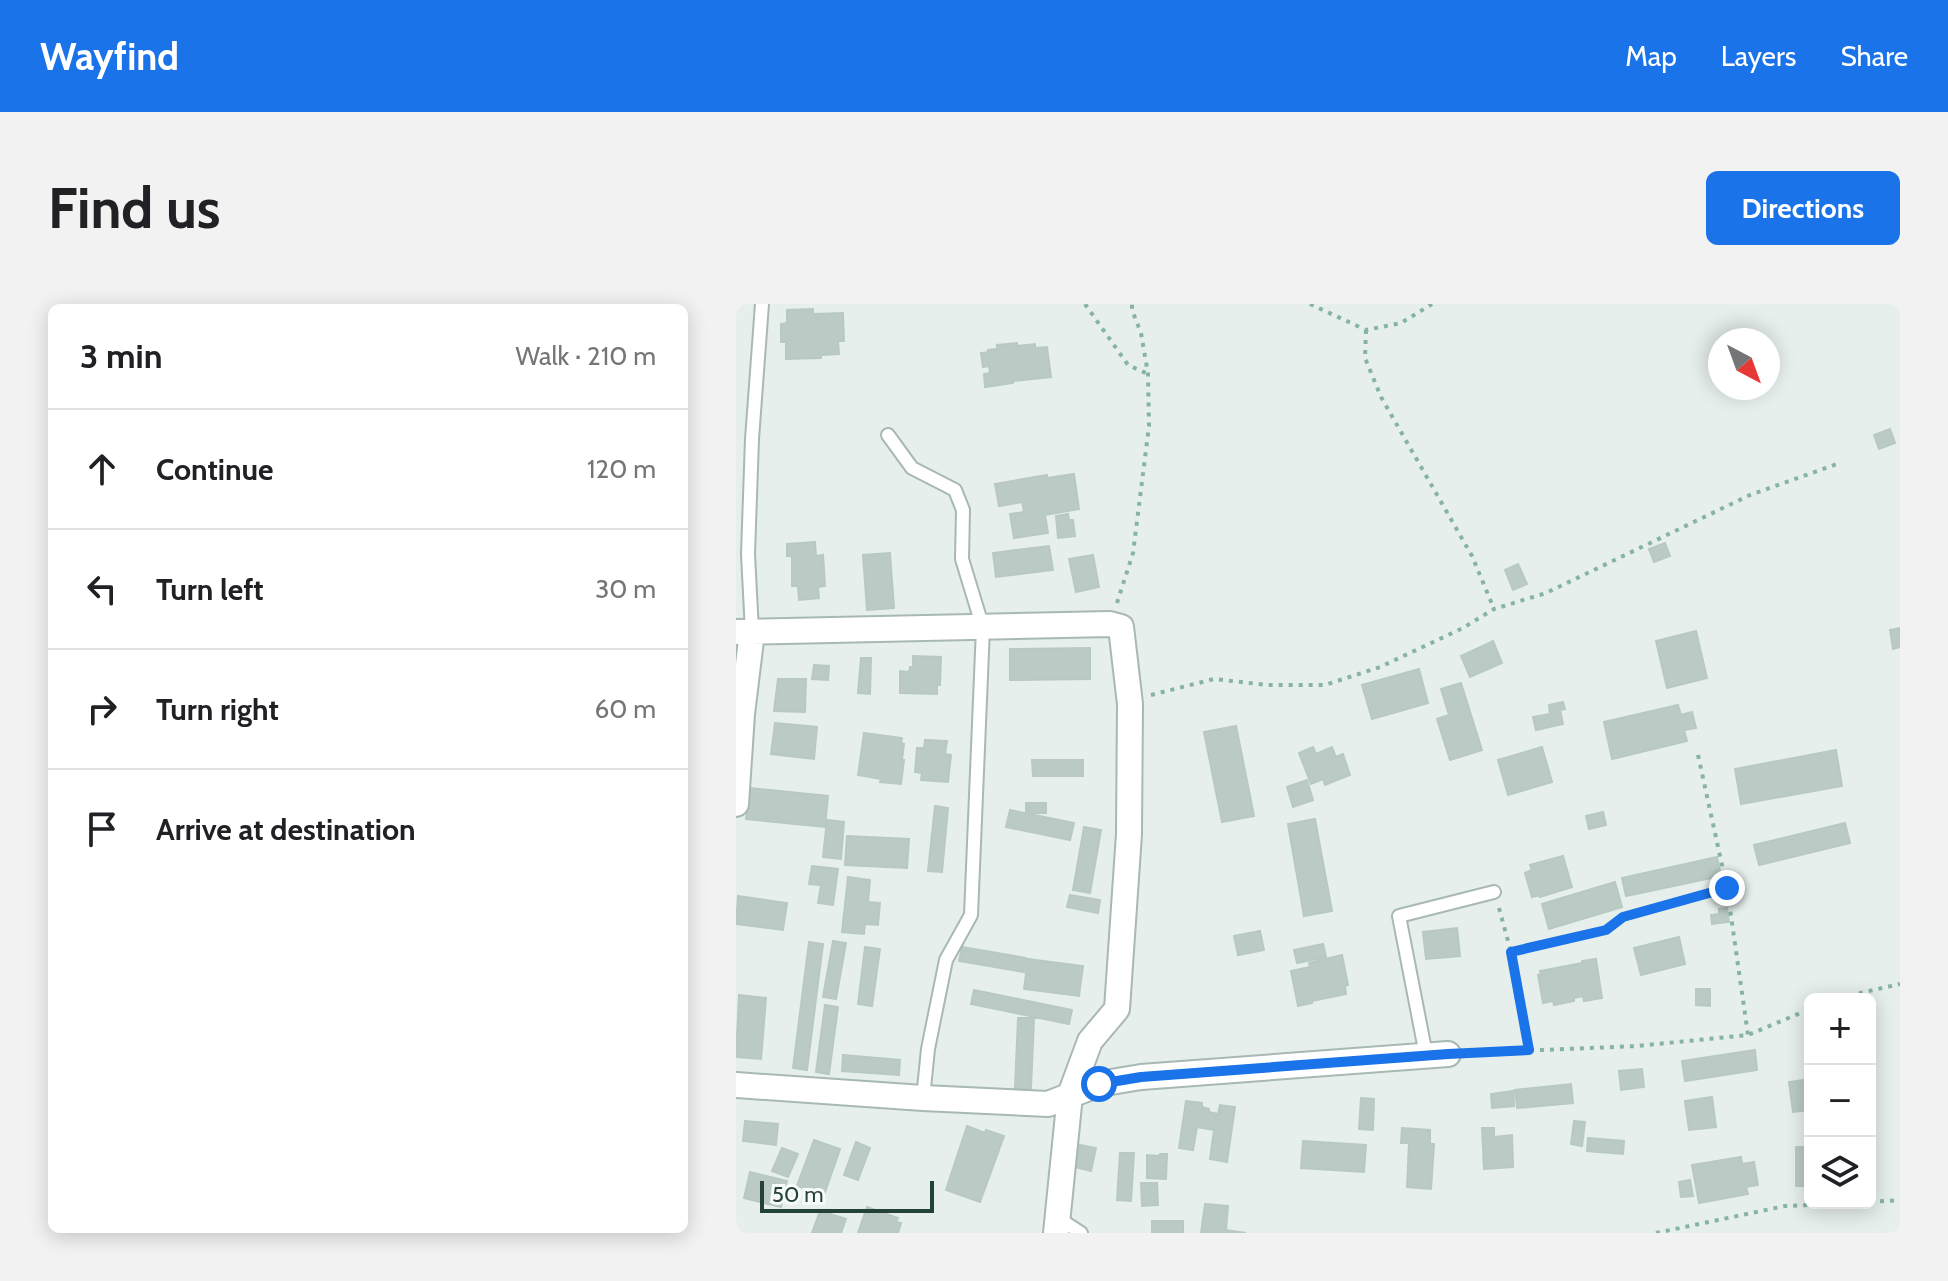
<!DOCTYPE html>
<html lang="en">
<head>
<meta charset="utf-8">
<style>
  :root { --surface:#fff; --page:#f2f2f2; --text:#202124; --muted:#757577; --line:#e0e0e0; --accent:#1a73e8 }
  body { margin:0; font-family:Cabin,sans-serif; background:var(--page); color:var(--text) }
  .controls { position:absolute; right:24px; bottom:24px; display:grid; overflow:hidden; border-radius:12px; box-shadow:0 4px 20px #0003 }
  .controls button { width:72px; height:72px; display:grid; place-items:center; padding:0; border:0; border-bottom:2px solid var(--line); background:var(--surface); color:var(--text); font:40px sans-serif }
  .compass { position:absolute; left:972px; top:24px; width:72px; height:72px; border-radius:50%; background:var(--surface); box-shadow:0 4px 20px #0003; rotate:139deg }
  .scale { position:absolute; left:24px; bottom:20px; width:174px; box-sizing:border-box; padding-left:8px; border:4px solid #24423a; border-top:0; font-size:22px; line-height:28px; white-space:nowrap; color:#24423a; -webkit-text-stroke:6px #f7fbf9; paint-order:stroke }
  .stop { position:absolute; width:24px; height:24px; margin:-18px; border:6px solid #1a73e8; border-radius:50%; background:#fff }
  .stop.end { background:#1a73e8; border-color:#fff; box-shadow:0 2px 8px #0008 }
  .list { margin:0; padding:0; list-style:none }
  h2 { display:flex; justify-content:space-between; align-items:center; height:104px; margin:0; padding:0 32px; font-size:34px }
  h2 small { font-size:26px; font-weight:400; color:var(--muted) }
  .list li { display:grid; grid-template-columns:52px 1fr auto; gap:24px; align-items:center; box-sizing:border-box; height:120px; padding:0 32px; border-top:2px solid var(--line) }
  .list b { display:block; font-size:30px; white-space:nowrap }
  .list em { font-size:26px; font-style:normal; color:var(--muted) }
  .icon { flex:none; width:44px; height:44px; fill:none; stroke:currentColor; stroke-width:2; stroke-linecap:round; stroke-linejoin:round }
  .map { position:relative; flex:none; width:1164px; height:929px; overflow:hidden; border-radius:12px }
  header { display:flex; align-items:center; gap:48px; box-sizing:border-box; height:112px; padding:0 40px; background:var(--accent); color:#fff }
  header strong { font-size:38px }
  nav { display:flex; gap:44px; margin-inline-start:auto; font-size:28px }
  .intro { display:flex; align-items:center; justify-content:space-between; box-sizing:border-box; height:192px; padding:0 48px }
  h1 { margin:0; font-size:56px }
  .button { padding:20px 36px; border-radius:12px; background:var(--accent); color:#fff; font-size:28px; font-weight:700 }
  main { display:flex; gap:48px; padding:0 48px }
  aside { flex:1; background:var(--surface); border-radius:12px; box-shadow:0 4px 20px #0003 }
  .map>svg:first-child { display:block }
  .building { fill:#bbcac4; stroke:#b8c9c2; stroke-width:2 }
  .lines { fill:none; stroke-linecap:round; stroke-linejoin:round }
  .lane-casing { stroke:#a8b8b2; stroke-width:16 }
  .street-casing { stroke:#a8b8b2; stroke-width:28 }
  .path { stroke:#86b3a5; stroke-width:4; stroke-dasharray:4 6; stroke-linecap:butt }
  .lane { stroke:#fff; stroke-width:12 }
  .street { stroke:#fff; stroke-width:24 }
  .route { stroke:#1a73e8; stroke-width:10 }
</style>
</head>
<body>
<header>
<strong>Wayfind</strong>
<nav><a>Map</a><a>Layers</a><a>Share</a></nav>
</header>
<div class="intro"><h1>Find us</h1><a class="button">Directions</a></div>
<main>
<aside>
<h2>3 min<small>Walk · 210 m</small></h2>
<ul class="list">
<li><svg class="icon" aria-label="ahead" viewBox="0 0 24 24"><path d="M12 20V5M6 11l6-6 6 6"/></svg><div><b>Continue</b></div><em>120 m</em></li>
<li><svg class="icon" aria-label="left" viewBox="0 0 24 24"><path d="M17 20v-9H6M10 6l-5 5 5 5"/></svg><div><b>Turn left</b></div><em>30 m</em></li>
<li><svg class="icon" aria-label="right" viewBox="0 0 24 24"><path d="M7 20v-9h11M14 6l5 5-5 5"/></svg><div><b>Turn right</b></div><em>60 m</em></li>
<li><svg class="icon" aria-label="arrive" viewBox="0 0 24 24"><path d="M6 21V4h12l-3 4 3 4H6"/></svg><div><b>Arrive at destination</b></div></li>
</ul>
</aside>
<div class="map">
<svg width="1164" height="929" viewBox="0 0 1164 929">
  <rect width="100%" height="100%" fill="#e6efeb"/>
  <!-- building -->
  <path class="building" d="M77,5V10L107,9L108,37H102L103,50L85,51V54L50,55V38H45V20L51,19V6Z
    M281,39V42L299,40V44L311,43L315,73L277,77V79L249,83L248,70L254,69L253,62L247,63L245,49L252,48V46L261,45V41Z
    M1154,125L1159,139L1143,145L1138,131Z
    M338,170L343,205L309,211L312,229L278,234L274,210L288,208L286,198L263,202L259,180L311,171V174Z
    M332,210L333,216H337L339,232L322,234L320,212Z
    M79,238L80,252L87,251L89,282L82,283L83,294L63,296L62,282H56V252H51V240Z
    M929,239L934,252L918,258L913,245Z
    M313,242L317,266L260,273L257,249Z
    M154,249L158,304L131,306L127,251Z
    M357,251L363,283L340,288L333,255Z
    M782,260L791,280L777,286L769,266Z
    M1164,324V343L1157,345L1154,326Z
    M960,327L971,374L931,384L920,337Z
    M757,337L766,359L734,373L725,352Z
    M354,344V375L274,376V345Z
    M177,352L205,353L204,381H201V390L164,389V367L173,368L174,363H177Z
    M125,354H135L134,390L122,389Z
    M78,361L93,362L92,376L76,375Z
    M683,365L692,399L636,415L626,381Z
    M42,375H70L69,408L38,407Z
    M725,379L746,446L714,456L701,415L713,411L705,385Z
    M827,398L829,405L824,406L827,420L800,426L797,413L814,410L813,401Z
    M942,401L945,411L956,408L960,424L948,426L951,437L876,455L868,418Z
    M39,419L81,423L78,455L35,450Z
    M500,422L518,512L486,518L468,428Z
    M128,429L166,434L165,439L168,440L166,456H168L165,480L144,478L145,475L122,471Z
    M189,436L211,437L209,450L215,451L212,478L185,476L186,469L179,468L181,444H188Z
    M577,443L580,450L596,443L600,453L607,450L614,471L589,481L587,475L575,480L563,449Z
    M806,443L816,478L772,491L762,456Z
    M1100,446L1106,482L1005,500L999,465Z
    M296,456H347V472H297Z
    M571,476L577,496L557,503L551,483Z
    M14,484L92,492L89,523L10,515Z
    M290,499H310V509H290Z
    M199,502L212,504L206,568L192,567Z
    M274,506L338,519L334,536L270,523Z
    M867,508L870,521L853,525L850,512Z
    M579,515L596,607L568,612L552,520Z
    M91,516L108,518L105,555L87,553Z
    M1109,519L1114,539L1023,561L1018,541Z
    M348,523L365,526L354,589L337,586Z
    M111,532L173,535L171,564L109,561Z
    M827,552L836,583L804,593V591L796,593L789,569L796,566L794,561Z
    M981,553L985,572L890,592L886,574Z
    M76,562L102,565L97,601L82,599L85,581L73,580Z
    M112,573L134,576L132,598L144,599L142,621L129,620L128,630L106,628Z
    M879,578L886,603L813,625L806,600Z
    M334,591L364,596L362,609L331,603Z
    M2,592L51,599L47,626L0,620Z
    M991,604L993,618L976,620L975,611L983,610V605Z
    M721,624L724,652L690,655L687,628Z
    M524,627L528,646L502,651L498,632Z
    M943,633L949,660L905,671L898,644Z
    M97,637L110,639L100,695L87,693Z
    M73,638L87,640L71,766L57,764Z
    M587,640L590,653L561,659L558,646Z
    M129,643L144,645L136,702L122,700Z
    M226,643L290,654L288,668L223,657Z
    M606,651L612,681L609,682L610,690L576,697V699L562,702L555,667L574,663L573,659Z
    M292,655L347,662L343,692L288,685Z
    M860,655L866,694L848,697L847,692L838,694V697L818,701L817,697L807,699L802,671L805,670L804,667L846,659V657Z
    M960,685H974V702L960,701Z
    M238,686L336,706L333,720L235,700Z
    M3,691L30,694L25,755L0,753Z
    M89,701L102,703L93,770L80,768Z
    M282,714H298L295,784H279Z
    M1019,746L1021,766L949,777L946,757Z
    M107,751L164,756L163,771L106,767Z
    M906,765L908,783L885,786L883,767Z
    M1074,775V806L1057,808L1053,778Z
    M835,780L837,799L781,804L779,786Z
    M777,787L778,802L756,804L755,790Z
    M976,793L980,823L953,826L949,797Z
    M625,794L638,795L637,826L623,825Z
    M450,797L466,799V803L473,805V808L482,810L484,801L499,803L491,858L474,855L478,826L461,823L457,846L443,844Z
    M9,817L42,820L40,841L7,837Z
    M838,817L849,818L846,842L835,840Z
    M231,822L249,829L250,826L268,832L244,898L210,886Z
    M666,824L694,826V840H698L695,885L671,883L673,839H665Z
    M746,824H758V833L776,831L777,863L748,865Z
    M852,834L888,837L887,850L851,847Z
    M78,836L104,845L88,891L61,882Z
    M567,837L630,841L628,868L565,864Z
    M120,838L134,844L122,876L108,871Z
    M344,841L360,844L355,867L339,863Z
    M1060,843H1074V882H1060Z
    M46,844L62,850L52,873L36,867Z
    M384,849H398L395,897L381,896Z
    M424,850H431L430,875L411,874V851L423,852Z
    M1005,853L1006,860L1018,858L1022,881L1010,883L1012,890L963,899L956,861Z
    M14,868L51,877L45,903L8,894Z
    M954,876L957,892L945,893L943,878Z
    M405,879H421L422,901L406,902Z
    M469,900L492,902L490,926L510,929H465Z
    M131,903L162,914L160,918L165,919L162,929H122Z
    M84,907L110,915L105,929H76Z
    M416,917H447V929H416Z"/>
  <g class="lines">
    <defs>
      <path id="lane" d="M152,131L176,164L219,186L227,206L226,255L247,324L235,611L210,656L192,745L187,794
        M16,328L12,250L16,135L26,0
        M690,751L663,612L758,588
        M322,914L345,929"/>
      <path id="street" d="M0,328L374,320L385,323L394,400L393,530L381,705L354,737L334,791L320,929
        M0,500L6,410L16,328
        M0,781L187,794L312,800L363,780L405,773L712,750"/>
    </defs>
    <!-- lane casing -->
    <use href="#lane" class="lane-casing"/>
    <!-- street casing -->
    <use href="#street" class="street-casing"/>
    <!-- path -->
    <path class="path" d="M349,0L392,61L412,70
      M574,0L630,26L665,19L696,0
      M630,26L629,54L645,93L736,252L758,305
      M381,299L397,249L413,122L412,70L405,29L396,6V0
      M415,391L478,375L531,381H589L644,363L727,324L758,305L810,289L1014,191L1101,160
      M962,451L991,584L1012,731
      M763,604L775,648L793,746
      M775,648L870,626L887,613L991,584
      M1115,695L1120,690L1164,680
      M734,749L901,742L1012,731L1074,705
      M1134,878L1136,898
      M1134,898L1164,896
      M920,929L1049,902L1118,899"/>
    <!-- lane -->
    <use href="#lane" class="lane"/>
    <!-- street -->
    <use href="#street" class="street"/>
  </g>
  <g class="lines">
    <!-- route -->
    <path class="route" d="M363,780L405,773L712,750L793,746L775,648L870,626L887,613L991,584"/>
  </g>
</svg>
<div class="controls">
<button>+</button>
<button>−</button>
<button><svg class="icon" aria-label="layers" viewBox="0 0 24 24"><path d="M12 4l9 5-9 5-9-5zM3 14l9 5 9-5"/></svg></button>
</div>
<svg class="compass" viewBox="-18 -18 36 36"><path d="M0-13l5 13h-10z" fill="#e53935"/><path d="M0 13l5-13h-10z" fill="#757577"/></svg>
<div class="scale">50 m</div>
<div class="stop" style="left:363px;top:780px"></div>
<div class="stop end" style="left:991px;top:584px"></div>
</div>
</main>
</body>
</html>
